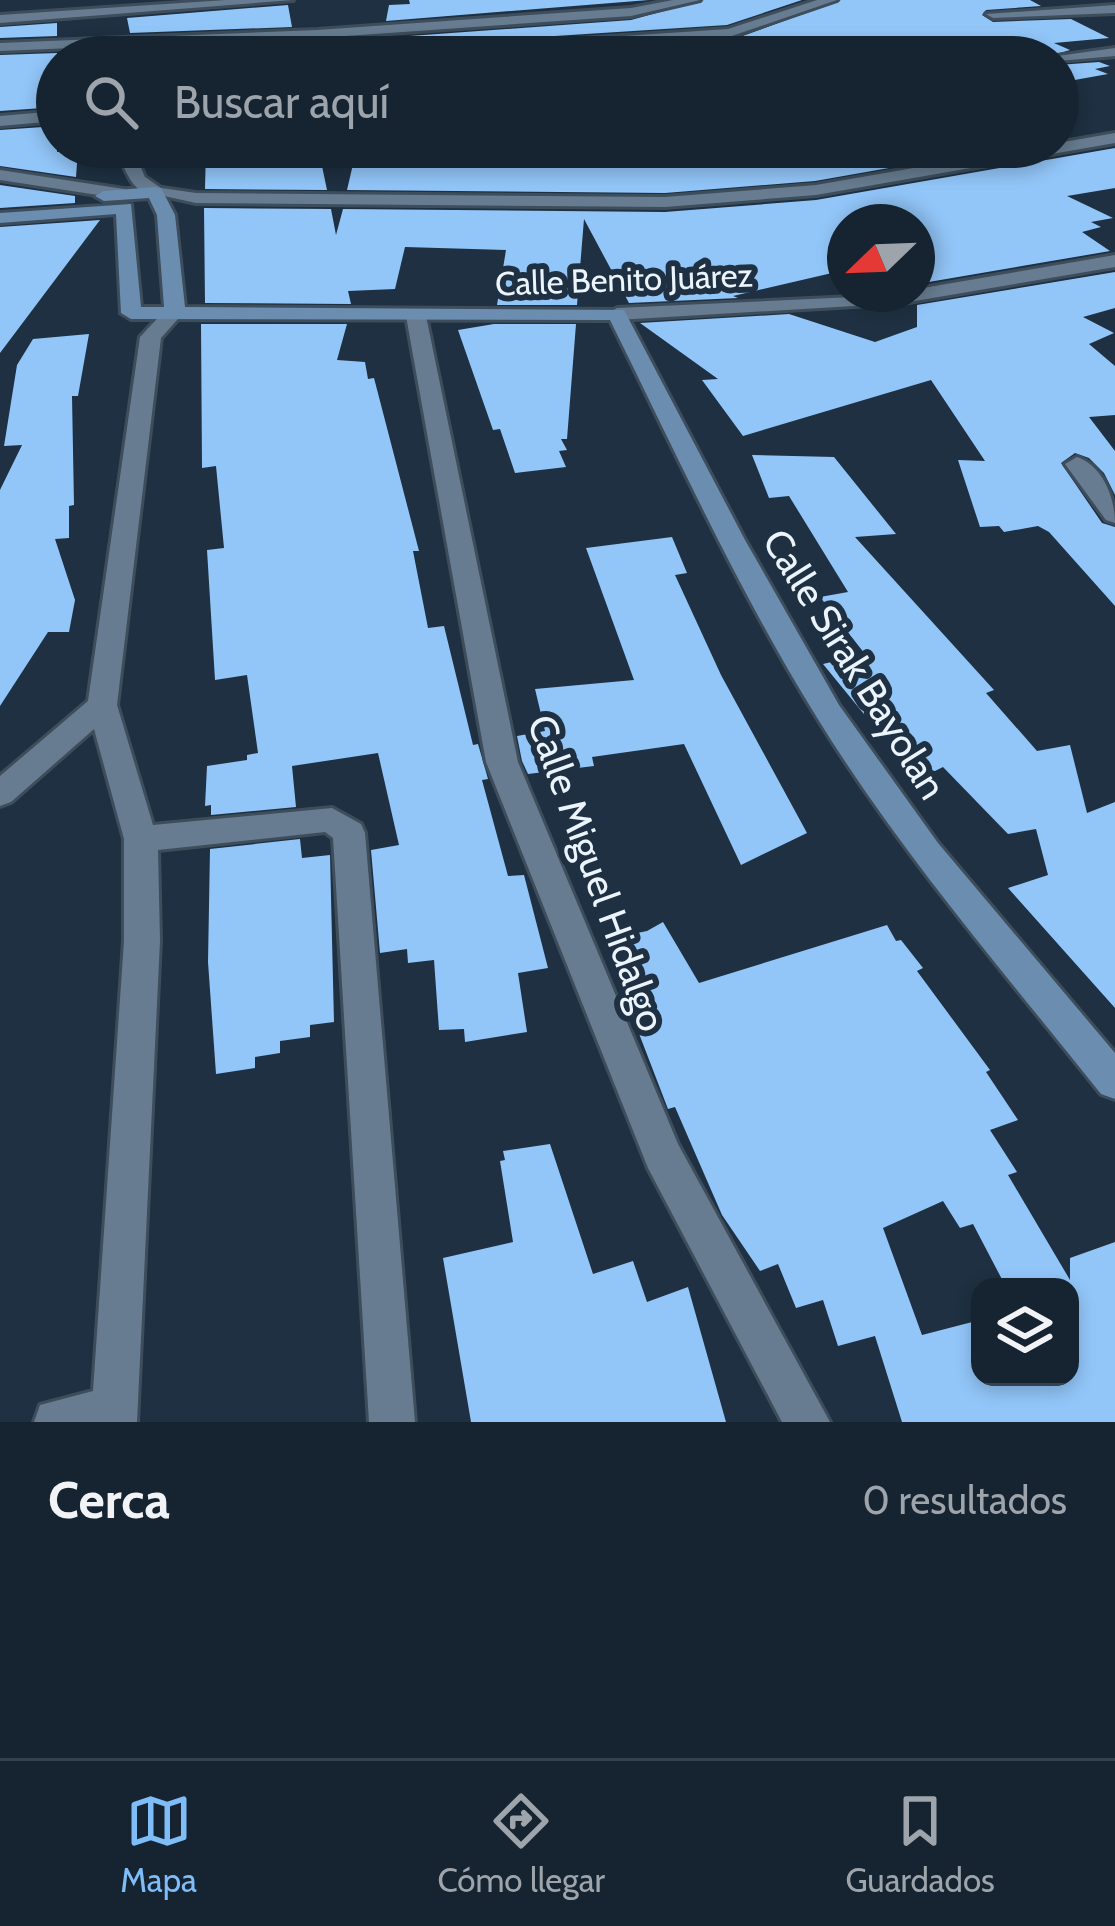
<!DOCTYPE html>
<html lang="es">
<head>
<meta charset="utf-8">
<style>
  :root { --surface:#162431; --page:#23303d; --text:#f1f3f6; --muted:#9ea4ab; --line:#35414d; --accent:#7fbdf9 }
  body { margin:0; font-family:Cabin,sans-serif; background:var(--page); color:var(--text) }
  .controls { position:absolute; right:36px; bottom:36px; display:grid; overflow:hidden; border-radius:24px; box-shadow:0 6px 18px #0003 }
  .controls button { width:108px; height:108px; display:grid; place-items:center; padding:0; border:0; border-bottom:3px solid var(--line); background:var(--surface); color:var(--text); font:60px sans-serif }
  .compass { position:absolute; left:827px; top:204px; width:108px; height:108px; border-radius:50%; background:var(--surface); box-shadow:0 6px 18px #0003; rotate:247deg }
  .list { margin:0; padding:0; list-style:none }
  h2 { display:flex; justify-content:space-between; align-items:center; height:156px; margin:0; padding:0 48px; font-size:51px }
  h2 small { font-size:39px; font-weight:400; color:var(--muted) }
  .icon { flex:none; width:66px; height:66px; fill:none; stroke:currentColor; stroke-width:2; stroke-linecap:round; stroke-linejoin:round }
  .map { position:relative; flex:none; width:1115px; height:1422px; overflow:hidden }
  .search { position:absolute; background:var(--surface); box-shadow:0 6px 18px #0003; left:36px; right:36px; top:36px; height:132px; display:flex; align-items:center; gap:30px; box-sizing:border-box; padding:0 42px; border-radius:66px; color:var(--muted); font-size:45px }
  .sheet { height:336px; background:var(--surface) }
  nav { display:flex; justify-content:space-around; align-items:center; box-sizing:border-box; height:168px; border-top:3px solid var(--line); background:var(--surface); font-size:33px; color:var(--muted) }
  nav a { display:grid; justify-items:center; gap:6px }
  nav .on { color:var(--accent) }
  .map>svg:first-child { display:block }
  .building { fill:#92c6f9; fill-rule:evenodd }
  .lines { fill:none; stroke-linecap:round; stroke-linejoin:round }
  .minor-casing { stroke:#3d4d5b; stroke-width:6 }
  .tertiary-casing { stroke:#3d4d5b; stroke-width:6 }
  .secondary-casing { stroke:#3d4d5b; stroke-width:6 }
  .minor { fill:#677c90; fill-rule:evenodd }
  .tertiary { fill:#677c90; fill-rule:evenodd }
  .secondary { fill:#6b8eb0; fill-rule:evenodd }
  .labels { text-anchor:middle; stroke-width:12; stroke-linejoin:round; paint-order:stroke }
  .far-street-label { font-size:33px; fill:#ebf4fd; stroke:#1e3041 }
  .street-label { font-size:39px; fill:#ebf4fd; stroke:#1e3041 }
</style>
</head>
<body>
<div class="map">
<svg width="1115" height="1422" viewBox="0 0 1115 1422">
  <rect width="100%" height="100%" fill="#1e3041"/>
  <!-- building -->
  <path class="building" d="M409,0H649L386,21L389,5L410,4Z
    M704,0H802L727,25L380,47L382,38L631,20Z
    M841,0H1030L1041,6L986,10L982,15L993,22L1071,19L1109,38L1054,43L1070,50L1046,57H502L729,41Z
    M288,5L292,27L130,33L127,18Z
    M57,23V36L0,38V27Z
    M296,43L299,57H186L188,51L136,56L135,50Z
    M57,53V107L0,111V55Z
    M1099,62L1110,66L1095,69L1108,74L1058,83V65Z
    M57,126V152L78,150L76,177L0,166V130Z
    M206,147H318L327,190L205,189Z
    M357,147H1008L815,181L665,193L347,190Z
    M1115,148V188L1067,196L1113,218L1091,222L1101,227L1082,232L1110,251L917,284V222H845V270L733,296L738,298L629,303L584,219L577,305H497L506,250L405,247L395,289L348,291L351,304L205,303L204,208L331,209L336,235L343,209L665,212L816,200Z
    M0,185L75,196V203L0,208Z
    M100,220L0,353V227Z
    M1115,272V308L1083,317L1114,333L1089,344L1115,366V415L1089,417L1115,451V495L1104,473L1089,458L1075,453L1061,463L1102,523L1115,527V606L1049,532L1038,526L1004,532L999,526L980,527L958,460L985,461L931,380L743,436L702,380L718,379L640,323L789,314L875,342L917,327V305Z
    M201,324H347L337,360L365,362L368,379L374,378L419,551H413L428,628L444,626L473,745L478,744L488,779L482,780L508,876L524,875L548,968L518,973L527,1032L465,1042L464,1029L439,1030L434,960L408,963L407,949L380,953L371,850L399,845L378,753L292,766L296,807L211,815V805L205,806L207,766L247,760V755L258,753L247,675L215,680L207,550L224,548L216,466L202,468Z
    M494,324H576L567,439H561L567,450L559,451L566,467L515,473L500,429L493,430L458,330Z
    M89,334L78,396H72L74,505L69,506V538L55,539L75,600L69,632H48L0,706V490L22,445L4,446L17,365L33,339Z
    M752,455L834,457L896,534L855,537L994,690L986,693L1037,751L1070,745L1087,813L1115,802V1008L1008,888L1048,875L1036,829L1008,834L943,767L931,773L912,757L904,763L823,664L865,654L820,597L848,592L789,496L769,498Z
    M672,537L687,573L675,575L721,675L807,833L741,865L684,744L592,757L594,766L528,774L522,761L517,736L545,731L535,689L634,680L586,548Z
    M300,839L302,858L330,855L334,1022L310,1025V1037L280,1041V1053L255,1057V1068L216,1074L208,962L210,849Z
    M663,922L699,983L887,925L896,941L901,940L923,968L917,971L990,1070L986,1072L1018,1120L990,1130L1017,1172L1008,1175L1070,1280V1258L1115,1242V1422H902L875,1336L838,1346L823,1300L796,1308L778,1264L760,1271L722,1215L675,1107L668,1109L603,940L647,931ZM943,1201L960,1228L973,1224L1006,1287H1070V1377H980V1320L922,1335L883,1228Z
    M550,1144L593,1274L633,1261L647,1302L688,1287L726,1422H471L443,1258L513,1242L500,1161L505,1160L503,1151Z"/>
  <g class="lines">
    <defs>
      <path id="minor" d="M226,0H293L0,23V15Z
        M673,0H700L631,16L317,38L0,51V43L317,30L631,8Z
        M817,0H837L729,37L436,57H365L372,53L728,29Z
        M1115,5V13L993,18L986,14Z
        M1115,48V56L1058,61V57H1050Z
        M57,111V121L0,126V116Z
        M116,147H132L145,177L161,188V196C132,197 125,170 116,147Z
        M0,170L124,189L133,194L124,199L0,180Z
        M1115,255V267L903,303L617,320L607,314L617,308L917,294V289Z
        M175,305L185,311L161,338L117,705L153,825L332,808L361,824L365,833L415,1422H369L333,838L325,832L158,850L160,941L137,1422H34L40,1405L93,1391L124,941V839L94,729L11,802L0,806V776L88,701L140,337L168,307Z
        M416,310L426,316L518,762L678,1144L830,1422H782L648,1168L486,762L406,316Z
        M1077,457C1103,466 1115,498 1115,523L1106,520L1065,464Z"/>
      <path id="tertiary" d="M1115,133V143L816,195L665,207L196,203L146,192L155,187L196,193L665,197L816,185L1034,147H1058V143Z"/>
      <path id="secondary" d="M155,187L161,188L175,215L185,307L624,310L745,540L839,705L938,843L1115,1053V1099L1101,1094C1003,971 899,851 816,716C738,590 676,453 610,320L131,319L121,313L116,214L0,223V213L131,204L141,307H164L157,215L149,198L104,201L95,196L104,191Z"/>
    </defs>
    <!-- minor casing -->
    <use href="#minor" class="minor-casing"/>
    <!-- tertiary casing -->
    <use href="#tertiary" class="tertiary-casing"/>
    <!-- secondary casing -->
    <use href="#secondary" class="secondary-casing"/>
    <!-- minor -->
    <use href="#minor" class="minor"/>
    <!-- tertiary -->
    <use href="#tertiary" class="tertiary"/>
    <!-- secondary -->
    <use href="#secondary" class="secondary"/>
  </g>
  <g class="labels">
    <!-- far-street labels -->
    <g class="far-street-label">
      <text transform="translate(624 279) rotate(-2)" y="12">Calle Benito Juárez</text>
    </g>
    <!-- street labels -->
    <g class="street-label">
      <text transform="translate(855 664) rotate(58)" y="14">Calle Sirak Bayolan</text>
      <text transform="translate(597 873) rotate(70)" y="14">Calle Miguel Hidalgo</text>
    </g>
  </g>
</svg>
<div class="controls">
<button><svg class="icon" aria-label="layers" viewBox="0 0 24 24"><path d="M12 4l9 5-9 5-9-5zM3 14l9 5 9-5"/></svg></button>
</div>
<svg class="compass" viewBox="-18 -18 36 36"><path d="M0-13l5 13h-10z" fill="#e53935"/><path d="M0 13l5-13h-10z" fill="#9ea4ab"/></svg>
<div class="search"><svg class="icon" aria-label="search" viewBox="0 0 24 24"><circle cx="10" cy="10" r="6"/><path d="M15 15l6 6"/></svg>Buscar aquí</div>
</div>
<section class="sheet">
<h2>Cerca<small>0 resultados</small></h2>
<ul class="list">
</ul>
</section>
<nav>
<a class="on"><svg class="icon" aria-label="map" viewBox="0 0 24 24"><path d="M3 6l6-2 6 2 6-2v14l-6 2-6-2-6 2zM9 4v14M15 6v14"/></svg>Mapa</a>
<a><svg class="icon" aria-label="directions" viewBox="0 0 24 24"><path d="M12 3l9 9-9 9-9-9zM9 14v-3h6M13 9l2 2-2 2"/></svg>Cómo llegar</a>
<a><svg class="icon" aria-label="saved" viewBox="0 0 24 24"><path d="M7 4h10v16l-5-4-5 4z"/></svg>Guardados</a>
</nav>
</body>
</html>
